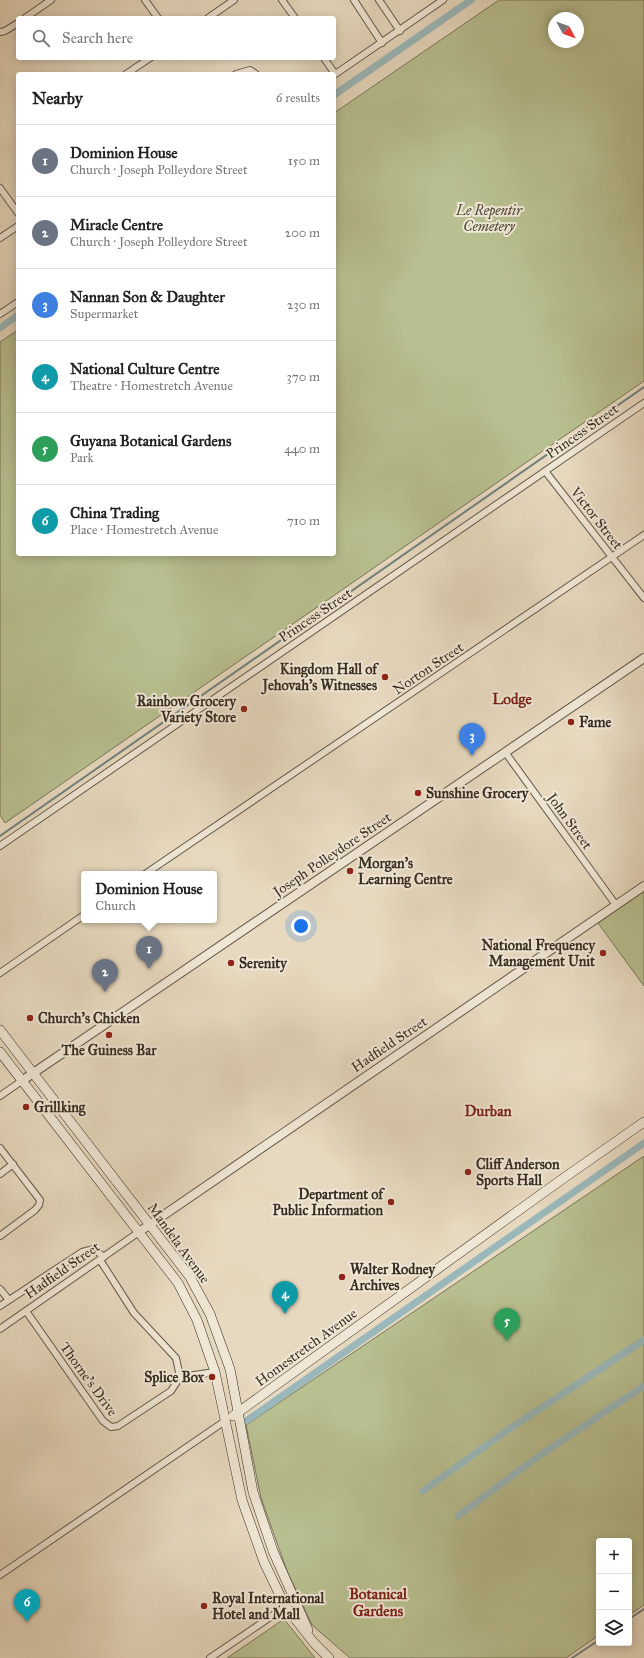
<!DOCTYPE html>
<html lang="en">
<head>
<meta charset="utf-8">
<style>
  :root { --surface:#fff; --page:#f6f6f6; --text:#222; --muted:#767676; --line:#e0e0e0; --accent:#8f2418 }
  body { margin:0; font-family:"IM FELL Great Primer",serif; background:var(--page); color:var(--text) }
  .controls { position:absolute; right:12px; bottom:12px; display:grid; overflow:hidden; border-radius:4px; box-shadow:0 2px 10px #0003 }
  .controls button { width:36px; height:36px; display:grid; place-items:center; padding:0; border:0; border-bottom:1px solid var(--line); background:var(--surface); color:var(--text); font:20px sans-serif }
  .compass { position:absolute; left:548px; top:12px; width:36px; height:36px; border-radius:50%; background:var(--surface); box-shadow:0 2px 10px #0003; rotate:131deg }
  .you { position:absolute; left:301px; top:926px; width:14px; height:14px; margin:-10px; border:3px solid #fff; border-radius:50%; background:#1a73e8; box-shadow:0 0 0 6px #1a73e833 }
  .badge { display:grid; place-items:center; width:26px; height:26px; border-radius:50%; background:var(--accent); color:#fff; font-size:13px; font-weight:700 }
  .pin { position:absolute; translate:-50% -33px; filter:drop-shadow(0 1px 2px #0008) }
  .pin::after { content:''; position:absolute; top:21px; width:14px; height:12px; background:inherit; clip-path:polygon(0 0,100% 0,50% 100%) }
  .popup { position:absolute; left:81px; top:871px; width:136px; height:52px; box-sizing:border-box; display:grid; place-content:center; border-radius:4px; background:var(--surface); filter:drop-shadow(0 1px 3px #0005); font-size:13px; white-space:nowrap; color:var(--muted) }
  .popup b { font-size:15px; color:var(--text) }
  .popup::after { content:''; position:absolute; left:50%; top:100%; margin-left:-8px; border:8px solid transparent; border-top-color:var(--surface) }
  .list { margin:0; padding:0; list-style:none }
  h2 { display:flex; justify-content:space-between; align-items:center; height:52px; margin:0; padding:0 16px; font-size:17px }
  h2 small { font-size:13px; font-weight:400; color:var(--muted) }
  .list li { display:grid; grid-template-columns:26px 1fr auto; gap:12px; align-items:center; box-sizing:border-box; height:72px; padding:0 16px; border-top:1px solid var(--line) }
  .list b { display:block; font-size:15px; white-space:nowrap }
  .list p { margin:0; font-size:13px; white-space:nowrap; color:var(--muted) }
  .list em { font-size:13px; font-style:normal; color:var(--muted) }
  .icon { flex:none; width:22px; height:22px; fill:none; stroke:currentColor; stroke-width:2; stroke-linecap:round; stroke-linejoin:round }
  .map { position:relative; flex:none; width:644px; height:1658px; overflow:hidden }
  .search { position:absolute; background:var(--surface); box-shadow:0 2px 10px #0003; left:16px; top:16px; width:320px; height:44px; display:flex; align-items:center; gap:10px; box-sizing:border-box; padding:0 14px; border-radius:4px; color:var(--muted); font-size:15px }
  .panel { position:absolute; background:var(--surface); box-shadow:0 2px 10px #0003; left:16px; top:72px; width:320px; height:484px; border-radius:4px }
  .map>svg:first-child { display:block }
  .green { fill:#b8bf90; stroke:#787659; fill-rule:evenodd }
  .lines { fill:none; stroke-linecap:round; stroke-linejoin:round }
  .stream { stroke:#72807e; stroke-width:2 }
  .canal { stroke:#9ab8bb; stroke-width:7 }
  .minor-casing { stroke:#635849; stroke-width:8 }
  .tertiary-casing { stroke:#635849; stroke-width:10 }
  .secondary-casing { stroke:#372d22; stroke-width:10 }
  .minor { stroke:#efe6d5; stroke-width:6 }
  .tertiary { stroke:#efe6d5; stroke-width:8 }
  .secondary { stroke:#efe6d5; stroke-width:9 }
  .poi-dot { fill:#8f2418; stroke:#efe6d5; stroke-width:1.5 }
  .labels { text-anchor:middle; stroke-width:4; stroke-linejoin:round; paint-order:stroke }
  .park-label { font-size:14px; font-style:italic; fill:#514a38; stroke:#efe6d5 }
  .street-label { font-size:14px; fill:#372d22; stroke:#efe6d5 }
  .poi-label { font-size:14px; font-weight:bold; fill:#372d22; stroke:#efe6d5; text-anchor:start }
  .neighbourhood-label { font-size:15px; font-weight:bold; fill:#7a1f14; stroke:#efe6d5 }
</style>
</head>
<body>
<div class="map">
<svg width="644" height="1658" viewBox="0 0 644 1658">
  <rect width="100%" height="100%" fill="#e7d9bf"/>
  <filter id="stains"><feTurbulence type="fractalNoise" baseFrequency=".005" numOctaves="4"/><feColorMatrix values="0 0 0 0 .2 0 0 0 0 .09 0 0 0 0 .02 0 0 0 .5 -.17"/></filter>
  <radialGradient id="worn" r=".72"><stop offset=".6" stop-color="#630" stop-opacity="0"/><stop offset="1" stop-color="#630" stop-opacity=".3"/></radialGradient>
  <!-- green -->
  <path class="green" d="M499,0H644V381L5,823L0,815V342L18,330V554H334V113ZM554,18H578V42H554Z
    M644,891V986L598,923Z
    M644,1156V1605L629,1615V1541H599V1635L566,1658H350L312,1625L287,1571L261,1498L246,1425Z
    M284,1619L315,1658H227Z"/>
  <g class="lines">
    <!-- stream -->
    <path class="stream" d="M0,836L644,387
      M629,1619L644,1609
      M572,1658L599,1640"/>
    <!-- canal -->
    <path class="canal" d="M334,95L471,0
      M0,328L18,315
      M246,1421L644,1143
      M423,1491L505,1432L644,1340
      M458,1516L536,1458L644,1386"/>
    <defs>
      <path id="minor" d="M145,0L158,18
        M282,0L295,18
        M354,0L382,43
        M379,0L400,31
        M25,18L51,0
        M208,18L234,0
        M0,32L5,31L18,23
        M324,58L335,74
        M126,74L150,58
        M236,74L250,70L256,74
        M334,75L443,0
        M0,188L18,213
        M0,238L18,226
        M0,314L18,302
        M545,471L644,598
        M505,752L616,905
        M0,846L644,403
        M145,874L644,535
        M0,973L84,915
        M0,1096L23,1080
        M0,1148L40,1200L39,1205L35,1210L0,1236
        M0,1174L13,1164
        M0,1289L9,1300
        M0,1306L82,1252L94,1249L104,1257
        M26,1311L103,1421L111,1427L118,1426L171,1391L180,1377L176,1358L134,1313L100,1260
        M0,1329L139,1232
        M180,1377L215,1372
        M0,1575L225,1421
        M210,1658L294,1601"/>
      <path id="tertiary" d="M23,1080L644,658
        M139,1232L644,886"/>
      <path id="secondary" d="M0,1030L190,1277L210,1314L230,1369L253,1492L273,1551L308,1630
        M0,1052L178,1283L197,1320L215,1372L242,1500L264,1562L285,1606L314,1643L329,1658
        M233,1416L561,1180L644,1122"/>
    </defs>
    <!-- minor casing -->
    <use href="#minor" class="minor-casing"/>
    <!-- tertiary casing -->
    <use href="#tertiary" class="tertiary-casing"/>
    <!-- secondary casing -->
    <use href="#secondary" class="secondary-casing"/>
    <!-- minor -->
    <use href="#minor" class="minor"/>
    <!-- tertiary -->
    <use href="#tertiary" class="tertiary"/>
    <!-- secondary -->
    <use href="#secondary" class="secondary"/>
  </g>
  <!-- markers -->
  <g class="poi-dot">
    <circle cx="385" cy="677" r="4"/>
    <circle cx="244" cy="709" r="4"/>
    <circle cx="571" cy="722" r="4"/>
    <circle cx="418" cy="793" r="4"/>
    <circle cx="350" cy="871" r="4"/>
    <circle cx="603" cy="953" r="4"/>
    <circle cx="231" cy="963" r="4"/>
    <circle cx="30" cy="1018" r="4"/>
    <circle cx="109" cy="1035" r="4"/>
    <circle cx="26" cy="1107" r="4"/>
    <circle cx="468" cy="1172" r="4"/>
    <circle cx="391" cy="1202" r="4"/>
    <circle cx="342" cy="1277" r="4"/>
    <circle cx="212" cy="1377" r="4"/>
    <circle cx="204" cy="1606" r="4"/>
  </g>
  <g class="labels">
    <!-- park labels -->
    <g class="park-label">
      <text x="489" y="215">Le Repentir<tspan x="489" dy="16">Cemetery</tspan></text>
    </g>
    <!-- street labels -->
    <g class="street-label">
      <text transform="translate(582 431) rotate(-35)" y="5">Princess Street</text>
      <text transform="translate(597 518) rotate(52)" y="5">Victor Street</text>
      <text transform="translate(315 615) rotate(-34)" y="5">Princess Street</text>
      <text transform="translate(428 668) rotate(-34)" y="5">Norton Street</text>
      <text transform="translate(570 821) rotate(54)" y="5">John Street</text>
      <text transform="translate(332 854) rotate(-34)" y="5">Joseph Polleydore Street</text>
      <text transform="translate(389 1044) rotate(-34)" y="5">Hadfield Street</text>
      <text transform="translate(179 1243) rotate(54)" y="5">Mandela Avenue</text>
      <text transform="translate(62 1270) rotate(-35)" y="5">Hadfield Street</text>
      <text transform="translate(306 1347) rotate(-36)" y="5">Homestretch Avenue</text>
      <text transform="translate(89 1379) rotate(54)" y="5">Thorne's Drive</text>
    </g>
    <!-- poi labels -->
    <g class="poi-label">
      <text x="377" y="674" text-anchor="end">Kingdom Hall of<tspan x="377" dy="16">Jehovah's Witnesses</tspan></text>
      <text x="236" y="706" text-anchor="end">Rainbow Grocery<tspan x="236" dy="16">Variety Store</tspan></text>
      <text x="579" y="727">Fame</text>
      <text x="426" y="798">Sunshine Grocery</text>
      <text x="358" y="868">Morgan’s<tspan x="358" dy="16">Learning Centre</tspan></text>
      <text x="595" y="950" text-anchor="end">National Frequency<tspan x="595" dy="16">Management Unit</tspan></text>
      <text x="239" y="968">Serenity</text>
      <text x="38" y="1023">Church's Chicken</text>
      <text x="109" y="1055" text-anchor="middle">The Guiness Bar</text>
      <text x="34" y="1112">Grillking</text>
      <text x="476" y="1169">Cliff Anderson<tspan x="476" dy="16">Sports Hall</tspan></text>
      <text x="383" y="1199" text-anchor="end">Department of<tspan x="383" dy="16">Public Information</tspan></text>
      <text x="350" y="1274">Walter Rodney<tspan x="350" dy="16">Archives</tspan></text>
      <text x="204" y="1382" text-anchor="end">Splice Box</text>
      <text x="212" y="1603">Royal International<tspan x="212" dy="16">Hotel and Mall</tspan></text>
    </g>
    <!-- neighbourhood labels -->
    <g class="neighbourhood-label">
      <text x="512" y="704">Lodge</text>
      <text x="488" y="1116">Durban</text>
      <text x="378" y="1599">Botanical<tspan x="378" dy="17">Gardens</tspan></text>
    </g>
  </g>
  <rect width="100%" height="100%" filter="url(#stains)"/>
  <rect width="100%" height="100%" fill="url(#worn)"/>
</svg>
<div class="controls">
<button>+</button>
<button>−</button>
<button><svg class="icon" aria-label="layers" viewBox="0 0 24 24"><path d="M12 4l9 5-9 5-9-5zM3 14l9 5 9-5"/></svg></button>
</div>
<svg class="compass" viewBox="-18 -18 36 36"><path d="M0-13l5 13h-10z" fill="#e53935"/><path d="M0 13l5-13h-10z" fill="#767676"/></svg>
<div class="you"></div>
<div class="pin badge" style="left:149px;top:969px;background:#6b7280">1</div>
<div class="popup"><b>Dominion House</b>Church</div>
<div class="pin badge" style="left:105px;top:992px;background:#6b7280">2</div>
<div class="pin badge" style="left:472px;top:756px;background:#3f7fe0">3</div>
<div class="pin badge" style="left:285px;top:1314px;background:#0f9aa8">4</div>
<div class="pin badge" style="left:507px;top:1341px;background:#2e9e5b">5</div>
<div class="pin badge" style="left:27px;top:1622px;background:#0f9aa8">6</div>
<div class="search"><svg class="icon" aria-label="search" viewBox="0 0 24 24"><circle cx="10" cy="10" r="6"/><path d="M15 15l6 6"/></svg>Search here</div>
<section class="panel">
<h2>Nearby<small>6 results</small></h2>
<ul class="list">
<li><span class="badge" style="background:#6b7280">1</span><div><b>Dominion House</b><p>Church · Joseph Polleydore Street</p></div><em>150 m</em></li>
<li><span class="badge" style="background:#6b7280">2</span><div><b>Miracle Centre</b><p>Church · Joseph Polleydore Street</p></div><em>200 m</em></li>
<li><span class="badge" style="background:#3f7fe0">3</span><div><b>Nannan Son &amp; Daughter</b><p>Supermarket</p></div><em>230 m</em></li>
<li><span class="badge" style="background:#0f9aa8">4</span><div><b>National Culture Centre</b><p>Theatre · Homestretch Avenue</p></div><em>370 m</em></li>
<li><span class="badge" style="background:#2e9e5b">5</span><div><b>Guyana Botanical Gardens</b><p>Park</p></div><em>440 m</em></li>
<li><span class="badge" style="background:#0f9aa8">6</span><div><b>China Trading</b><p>Place · Homestretch Avenue</p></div><em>710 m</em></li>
</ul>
</section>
</div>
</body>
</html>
